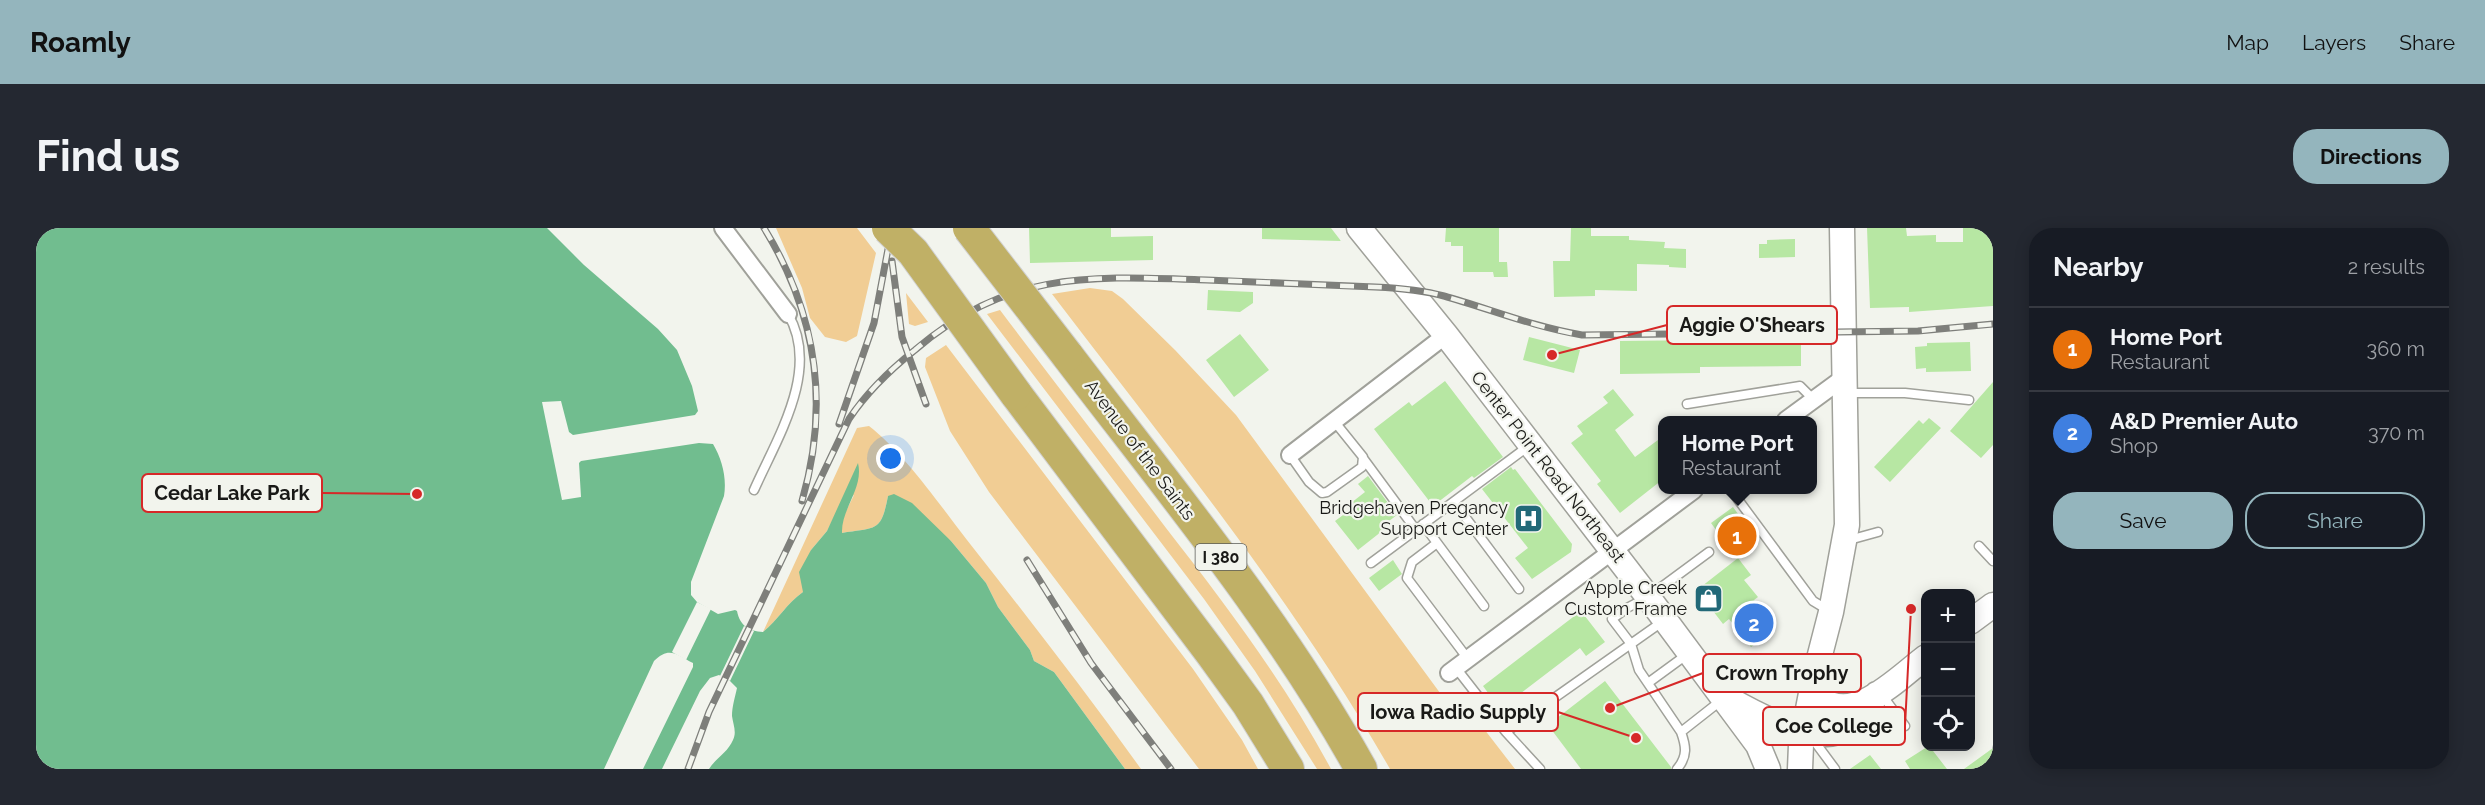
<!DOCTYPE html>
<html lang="en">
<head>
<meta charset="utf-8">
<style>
  :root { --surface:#171b24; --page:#242831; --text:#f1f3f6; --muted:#9ea1a6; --line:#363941; --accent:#94b5bd }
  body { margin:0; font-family:Raleway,sans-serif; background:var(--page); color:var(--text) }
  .controls { position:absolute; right:18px; bottom:18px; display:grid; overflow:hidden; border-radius:12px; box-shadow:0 3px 15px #0003 }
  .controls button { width:54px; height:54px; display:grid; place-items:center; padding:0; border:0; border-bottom:2px solid var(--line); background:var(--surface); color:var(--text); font:30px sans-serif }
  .you { position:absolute; left:855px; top:231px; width:21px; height:21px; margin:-15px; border:4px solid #fff; border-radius:50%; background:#1a73e8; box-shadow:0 0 0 9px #1a73e833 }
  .badge { display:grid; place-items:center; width:39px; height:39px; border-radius:50%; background:var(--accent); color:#fff; font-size:20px; font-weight:700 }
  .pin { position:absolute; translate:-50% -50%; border:3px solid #fff; box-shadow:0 2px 6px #0006 }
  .popup { position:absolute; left:1622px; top:188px; width:159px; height:78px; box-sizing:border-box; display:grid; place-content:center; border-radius:12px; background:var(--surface); filter:drop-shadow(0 2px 4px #0005); font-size:20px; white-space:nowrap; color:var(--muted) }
  .popup b { font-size:22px; color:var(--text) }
  .popup::after { content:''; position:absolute; left:50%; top:100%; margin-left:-12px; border:12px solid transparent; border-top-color:var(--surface) }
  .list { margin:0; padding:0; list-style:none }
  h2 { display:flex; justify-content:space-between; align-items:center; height:78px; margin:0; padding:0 24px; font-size:26px }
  h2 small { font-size:20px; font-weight:400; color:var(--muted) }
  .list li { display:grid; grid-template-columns:39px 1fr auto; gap:18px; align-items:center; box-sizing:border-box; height:84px; padding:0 24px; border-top:2px solid var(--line) }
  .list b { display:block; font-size:22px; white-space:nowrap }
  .list p { margin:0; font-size:20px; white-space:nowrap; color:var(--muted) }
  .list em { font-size:20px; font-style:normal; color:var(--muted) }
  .actions { display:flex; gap:12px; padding:18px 24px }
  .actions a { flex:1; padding:14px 0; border:2px solid var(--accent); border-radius:24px; text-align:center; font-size:21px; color:var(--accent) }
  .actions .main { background:var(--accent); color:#111 }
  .icon { flex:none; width:33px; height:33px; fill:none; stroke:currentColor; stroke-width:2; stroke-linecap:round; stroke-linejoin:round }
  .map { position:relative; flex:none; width:1957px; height:541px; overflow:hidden; border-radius:24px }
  header { display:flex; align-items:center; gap:36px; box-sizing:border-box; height:84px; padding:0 30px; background:var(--accent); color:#111 }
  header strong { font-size:28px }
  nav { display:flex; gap:33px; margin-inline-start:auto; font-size:21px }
  .intro { display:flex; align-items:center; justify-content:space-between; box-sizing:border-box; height:144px; padding:0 36px }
  h1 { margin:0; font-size:42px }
  .button { padding:15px 27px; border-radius:24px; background:var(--accent); color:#111; font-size:21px; font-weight:700 }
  main { display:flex; gap:36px; padding:0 36px }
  aside { flex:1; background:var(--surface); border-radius:24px; box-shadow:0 3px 15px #0003 }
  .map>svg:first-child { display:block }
  .green { fill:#f1cd94 }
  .water { fill:#71bd8f }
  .pier { fill:#f2f4ed }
  .building { fill:#b7e7a3 }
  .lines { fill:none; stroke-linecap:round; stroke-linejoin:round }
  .lane-casing { stroke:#a0a19a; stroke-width:11 }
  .street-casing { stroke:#a0a19a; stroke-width:20 }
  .secondary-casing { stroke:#a0a19a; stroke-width:27 }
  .highway-casing { stroke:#d1d1d1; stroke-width:34 }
  .lane { stroke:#fff; stroke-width:8 }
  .street { stroke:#fff; stroke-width:16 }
  .secondary { stroke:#fff; stroke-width:24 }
  .highway { stroke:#c0b066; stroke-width:32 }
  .rail-casing { stroke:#7e7f7b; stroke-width:7 }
  .rail { stroke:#f2f4ed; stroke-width:4.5; stroke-dasharray:14; stroke-linecap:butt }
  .highway-bridge-casing { stroke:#d1d1d1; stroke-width:34; stroke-linecap:butt }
  .highway-bridge { stroke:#c0b066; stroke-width:32 }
  .labels { text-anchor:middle; stroke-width:4.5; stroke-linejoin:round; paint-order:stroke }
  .shield { fill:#f2f4ed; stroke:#5a5b57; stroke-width:1.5 }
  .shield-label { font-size:16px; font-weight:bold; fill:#191917 }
  .street-label { font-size:18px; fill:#191917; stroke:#f2f4ed }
  .poi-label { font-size:18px; fill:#191917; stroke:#f2f4ed; text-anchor:end }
  .leader { fill:none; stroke:#d62828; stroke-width:2 }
  .callout-dot { fill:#d62828; stroke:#f2f4ed; stroke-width:2 }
  .callout { fill:#f2f4ed; stroke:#d62828; stroke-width:2 }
  .callout-label { font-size:20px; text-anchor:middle; font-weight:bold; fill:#191917 }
</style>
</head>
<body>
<header>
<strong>Roamly</strong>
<nav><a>Map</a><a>Layers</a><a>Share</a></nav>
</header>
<div class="intro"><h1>Find us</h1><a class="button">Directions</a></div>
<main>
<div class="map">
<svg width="1957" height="541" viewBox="0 0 1957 541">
  <rect width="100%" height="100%" fill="#f2f4ed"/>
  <!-- green -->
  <path class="green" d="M740,0H821L840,25L821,108L810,114L789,109L774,90L766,60Z
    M1054,60L1076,63L1087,71L1139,122L1200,187L1418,484L1428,475L1479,541H1354C1257,371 1134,221 1016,66Z
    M870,65L892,94L879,98L873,96Z
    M964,82C1019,155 1075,227 1130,300C1190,377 1249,455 1295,541H1281L1219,443L1168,371L951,86Z
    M910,117L1157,441L1206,512L1222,541H1163L953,264L914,203L889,139L890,130Z
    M833,198C867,224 904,277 931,312C990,387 1049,463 1105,541H1089L1018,444L998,433L994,422L962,379L950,355L915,313L852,268C845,305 840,299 806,305L805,293L818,267L805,276L791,303L775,322L767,364C751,375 742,392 727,404L821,200Z"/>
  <!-- water -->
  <path class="water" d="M0,0H511L548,37L622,101L641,122L656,158L662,183L659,187L537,207L533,204L525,173L506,174L526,272L545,269L543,235L545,233L663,215L677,216C686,231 691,250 688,268L655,354V367L661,374L682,386L699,382L701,383C704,398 713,403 727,404C742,392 751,375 767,364L763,344L775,322L791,303L822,235C828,260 805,281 806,305C840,299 845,305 852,268L858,266L876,275L915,313L950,355L962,379L994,422L998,433L1018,444L1089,541H673C680,530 692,524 697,512C701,504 697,496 696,488C696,479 699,469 701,460L694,453L683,447L674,450L664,463L626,541H607L657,439V435C640,426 633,418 618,433L568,541H0Z"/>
  <!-- pier -->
  <path class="pier" d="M661,374L675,381L650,432L636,424Z
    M708,398L718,403L694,453L684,448Z"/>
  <!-- building -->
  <path class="building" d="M993,0H1075V9L1117,8V32L994,35Z
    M1226,0H1295L1305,13L1226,11Z
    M1410,0H1463V34H1471L1472,49H1458L1457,44H1427V18H1415V14H1409Z
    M1535,0H1555V8H1593V12L1629,14L1628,20L1650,21V40L1633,39V37L1601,36V63L1559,62V68L1518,69L1517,33H1534Z
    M1831,0H1870L1871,8L1900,7V14H1927V0H1957V78L1873,84V79L1834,80Z
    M1759,11V29L1723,30V16H1731V12Z
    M1172,62L1217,64V75L1204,84L1171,82Z
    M1204,106L1233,142L1198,169L1170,132Z
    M1493,109L1544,122L1538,145L1487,132Z
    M1765,111V138L1664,139V145L1584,146V113Z
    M1934,114L1935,143L1890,144V140L1880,141L1879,119L1891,118V115Z
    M1409,153L1467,229L1438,250L1436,248L1397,278L1338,201L1373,174L1376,178Z
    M1957,154V217L1945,230L1914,203Z
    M1577,161L1598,187L1579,202L1599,229L1626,209V252L1584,285L1561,256L1565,253L1535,215L1547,206L1541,198L1572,175L1567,169Z
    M1893,190L1905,200L1854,254L1838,239L1883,192L1887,196Z
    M1475,239L1477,242L1479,241L1536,316L1535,324L1496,351L1479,330L1492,320L1446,261Z
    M1332,248L1361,287L1353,293L1355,296L1322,322L1299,293L1318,279L1315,275L1329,264L1322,256Z
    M1697,279L1721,312L1699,328L1675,295Z
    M1702,330L1715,347L1708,352L1722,369L1718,372L1737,398L1730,403L1732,406L1715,419L1693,391L1687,396L1661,362Z
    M1357,332L1366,346L1343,363L1333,350Z
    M1545,383L1569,414L1550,428L1544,420L1464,481L1447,458Z
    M1569,453L1635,539V541H1545L1512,497Z
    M1891,519H1894L1911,541H1874L1869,533Z
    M1957,520V541H1928Z
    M1834,527L1845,541H1814Z"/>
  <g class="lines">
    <defs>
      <path id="lane" d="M1811,165H1869L1933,172
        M1651,176L1764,158L1778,172
        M1254,227L1273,254L1286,265L1291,264L1326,239L1327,229L1298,193
        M1327,230L1380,302
        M718,262C741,210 785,142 752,86
        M1695,262L1777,373L1792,382
        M1418,274L1483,361
        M1387,296L1448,378
        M1813,312L1842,304
        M1401,315L1376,334L1371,350L1432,431
        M1943,318L1957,333
        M1673,324L1612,369L1591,380L1576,391L1595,416L1603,442L1645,504L1687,471
        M1335,335L1494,217
        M1420,440L1470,504L1626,394
        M1612,455L1653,425
        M1846,467L1869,498
        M1470,504L1504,541
        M1776,510L1799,541
        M1641,541C1652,528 1650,518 1645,504"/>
      <path id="street" d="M687,0L752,86
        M1750,192L1810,148
        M1254,227L1410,107
        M1413,445L1658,262"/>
      <path id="secondary" d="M1323,0L1410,107L1612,369L1722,517L1732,541
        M1934,394L1957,377
        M1778,450L1784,470C1818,498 1863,449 1890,429
        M1691,470C1721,487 1781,521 1814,499C1826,491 1834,477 1841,466
        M1764,541L1765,517L1778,450L1795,384L1811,297L1806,0"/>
      <path id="highway" d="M1031,127C1133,261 1243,393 1325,541
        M980,166L1175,425L1212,476L1252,541"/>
    </defs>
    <!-- lane casing -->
    <use href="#lane" class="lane-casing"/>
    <!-- street casing -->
    <use href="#street" class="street-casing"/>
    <!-- secondary casing -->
    <use href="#secondary" class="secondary-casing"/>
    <!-- highway casing -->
    <use href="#highway" class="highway-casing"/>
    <!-- lane -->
    <use href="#lane" class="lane"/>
    <!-- street -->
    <use href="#street" class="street"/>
    <!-- secondary -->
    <use href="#secondary" class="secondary"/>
    <!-- highway -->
    <use href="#highway" class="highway"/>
    <defs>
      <path id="rail" d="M728,0C781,86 794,176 766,273
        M856,33L866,109L890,176
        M803,196L838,95L856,0
        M991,332L1055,435L1135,541
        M652,541L673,484L813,191C831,164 854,142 879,122C973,42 1054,48 1171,52C1227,54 1283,57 1339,59C1361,60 1386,62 1408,68C1454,81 1498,99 1546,107L1882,103L1957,96"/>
    </defs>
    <!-- rail casing -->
    <use href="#rail" class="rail-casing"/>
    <!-- rail -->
    <use href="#rail" class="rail"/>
    <defs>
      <path id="highway-bridge" d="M852,0L877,24L980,166
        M933,0L1031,127"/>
    </defs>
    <!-- highway-bridge casing -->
    <use href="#highway-bridge" class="highway-bridge-casing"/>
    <!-- highway-bridge -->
    <use href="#highway-bridge" class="highway-bridge"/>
  </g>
  <!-- icons -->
  <defs>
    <symbol id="hospital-square" viewBox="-11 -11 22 22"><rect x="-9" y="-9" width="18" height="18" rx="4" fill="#226978" stroke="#f2f4ed"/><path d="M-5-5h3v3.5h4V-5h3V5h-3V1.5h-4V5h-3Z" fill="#fff"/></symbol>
    <symbol id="shop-square" viewBox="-11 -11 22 22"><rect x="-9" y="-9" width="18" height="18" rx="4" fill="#226978" stroke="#f2f4ed"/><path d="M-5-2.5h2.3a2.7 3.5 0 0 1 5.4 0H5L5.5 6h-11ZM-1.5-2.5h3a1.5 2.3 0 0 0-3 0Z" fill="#fff"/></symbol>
  </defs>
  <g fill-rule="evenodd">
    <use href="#hospital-square" x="1476" y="274" width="33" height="33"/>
    <use href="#shop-square" x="1656" y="354" width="33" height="33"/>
  </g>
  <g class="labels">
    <!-- shield labels -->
    <rect class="shield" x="1159.5" y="316" width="51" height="26" rx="4.5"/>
    <g class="shield-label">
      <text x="1185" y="335">I 380</text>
    </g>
    <!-- street labels -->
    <g class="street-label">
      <text transform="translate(1104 222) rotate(53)" y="6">Avenue of the Saints</text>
      <text transform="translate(1512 239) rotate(52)" y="6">Center Point Road Northeast</text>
    </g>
    <!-- poi labels -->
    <g class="poi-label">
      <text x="1472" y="286">Bridgehaven Pregancy<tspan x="1472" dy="21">Support Center</tspan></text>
      <text x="1651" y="366">Apple Creek<tspan x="1651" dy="21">Custom Frame</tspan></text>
    </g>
  </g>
  <!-- callouts -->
  <path class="leader" d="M1516 127L1631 97M381 266L286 265M1574 480L1667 445M1600 510L1522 484M1875 381L1869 498"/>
  <g class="callout-dot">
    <circle cx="1516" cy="127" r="6"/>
    <circle cx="381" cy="266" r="6"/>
    <circle cx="1574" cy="480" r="6"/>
    <circle cx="1600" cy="510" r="6"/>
    <circle cx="1875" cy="381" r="6"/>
  </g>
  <g class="callout">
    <rect x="1631" y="78" width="170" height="38" rx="6"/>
    <rect x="106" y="246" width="180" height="38" rx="6"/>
    <rect x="1667" y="426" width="158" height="38" rx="6"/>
    <rect x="1322" y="465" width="200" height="38" rx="6"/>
    <rect x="1727" y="479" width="142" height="38" rx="6"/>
  </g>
  <g class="callout-label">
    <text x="1716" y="104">Aggie O'Shears</text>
    <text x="196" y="272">Cedar Lake Park</text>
    <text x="1746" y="452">Crown Trophy</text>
    <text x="1422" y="491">Iowa Radio Supply</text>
    <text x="1798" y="505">Coe College</text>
  </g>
</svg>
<div class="controls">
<button>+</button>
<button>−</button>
<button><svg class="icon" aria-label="locate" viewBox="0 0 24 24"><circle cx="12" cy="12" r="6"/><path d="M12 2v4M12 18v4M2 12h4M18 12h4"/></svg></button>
</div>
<div class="you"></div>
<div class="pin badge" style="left:1701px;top:308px;background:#e8710a">1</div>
<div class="popup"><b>Home Port</b>Restaurant</div>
<div class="pin badge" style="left:1718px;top:395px;background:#3f7fe0">2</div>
</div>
<aside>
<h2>Nearby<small>2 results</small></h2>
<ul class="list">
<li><span class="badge" style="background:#e8710a">1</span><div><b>Home Port</b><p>Restaurant</p></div><em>360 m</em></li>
<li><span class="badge" style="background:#3f7fe0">2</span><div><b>A&amp;D Premier Auto</b><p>Shop</p></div><em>370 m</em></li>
</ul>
<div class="actions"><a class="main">Save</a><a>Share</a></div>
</aside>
</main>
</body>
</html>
